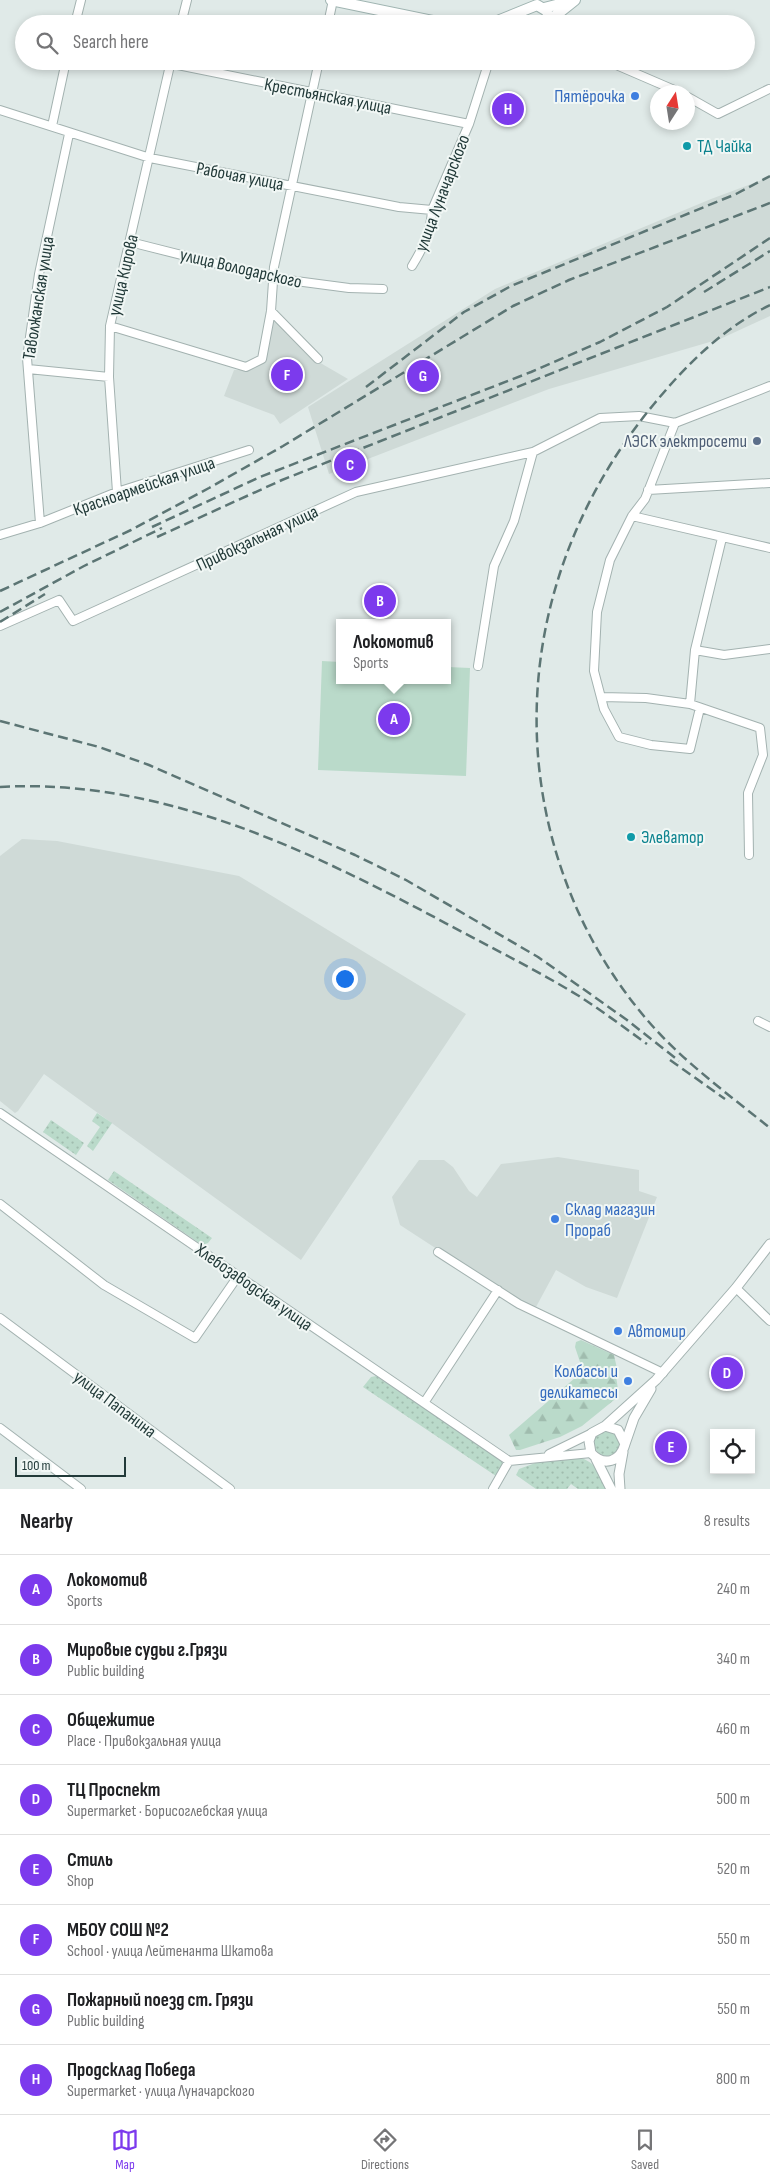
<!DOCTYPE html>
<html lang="en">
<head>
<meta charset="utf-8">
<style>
  :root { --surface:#fff; --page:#f6f6f6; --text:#202124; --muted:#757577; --line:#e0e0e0; --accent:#7c3aed }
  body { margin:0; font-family:"Sofia Sans Condensed",sans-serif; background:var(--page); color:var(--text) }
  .controls { position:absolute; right:15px; bottom:15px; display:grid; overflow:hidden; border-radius:0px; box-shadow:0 2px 8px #0003 }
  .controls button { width:45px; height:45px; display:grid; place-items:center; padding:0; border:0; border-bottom:1px solid var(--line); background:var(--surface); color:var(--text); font:25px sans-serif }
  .compass { position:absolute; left:650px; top:85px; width:45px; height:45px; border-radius:50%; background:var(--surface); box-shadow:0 2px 8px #0003; rotate:12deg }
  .scale { position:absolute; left:15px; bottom:12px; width:111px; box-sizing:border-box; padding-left:5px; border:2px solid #223a39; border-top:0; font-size:14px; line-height:18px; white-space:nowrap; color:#223a39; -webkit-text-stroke:4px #f1f7f5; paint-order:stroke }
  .you { position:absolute; left:344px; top:978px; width:18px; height:18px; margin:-12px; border:4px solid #fff; border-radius:50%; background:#1a73e8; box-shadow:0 0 0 8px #1a73e833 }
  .badge { display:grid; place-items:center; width:32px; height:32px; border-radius:50%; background:var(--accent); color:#fff; font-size:16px; font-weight:700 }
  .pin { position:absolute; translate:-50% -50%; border:2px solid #fff; box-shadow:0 1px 5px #0006 }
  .popup { position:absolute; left:336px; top:619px; width:115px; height:65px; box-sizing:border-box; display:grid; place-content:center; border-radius:0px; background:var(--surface); filter:drop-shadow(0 1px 4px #0005); font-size:16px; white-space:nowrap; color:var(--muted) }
  .popup b { font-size:19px; color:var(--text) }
  .popup::after { content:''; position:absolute; left:50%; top:100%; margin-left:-10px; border:10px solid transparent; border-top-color:var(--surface) }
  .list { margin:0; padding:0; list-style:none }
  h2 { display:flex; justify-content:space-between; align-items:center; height:65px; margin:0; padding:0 20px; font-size:21px }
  h2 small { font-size:16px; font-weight:400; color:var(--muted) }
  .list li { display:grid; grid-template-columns:32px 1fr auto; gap:15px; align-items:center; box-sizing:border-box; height:70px; padding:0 20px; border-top:1px solid var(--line) }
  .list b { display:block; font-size:19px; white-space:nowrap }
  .list p { margin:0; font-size:16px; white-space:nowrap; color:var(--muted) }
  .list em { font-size:16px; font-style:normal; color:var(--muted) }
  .icon { flex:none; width:28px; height:28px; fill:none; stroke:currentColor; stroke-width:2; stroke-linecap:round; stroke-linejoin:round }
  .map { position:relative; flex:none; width:770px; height:1489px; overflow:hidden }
  .search { position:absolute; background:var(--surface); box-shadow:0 2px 8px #0003; left:15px; right:15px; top:15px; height:55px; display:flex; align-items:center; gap:12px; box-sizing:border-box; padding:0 18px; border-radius:28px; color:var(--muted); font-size:19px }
  .sheet { height:625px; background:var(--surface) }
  nav { display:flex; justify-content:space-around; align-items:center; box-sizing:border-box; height:70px; border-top:1px solid var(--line); background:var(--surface); font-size:14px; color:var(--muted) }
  nav a { display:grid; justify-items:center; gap:2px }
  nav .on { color:var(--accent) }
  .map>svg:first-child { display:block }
  .built { fill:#cfdad7 }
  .grass { fill:url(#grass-dots) }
  .forest { fill:url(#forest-firs) }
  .pitch { fill:#badaca }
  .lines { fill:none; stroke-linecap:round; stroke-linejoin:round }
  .minor-casing { stroke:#a3b2b0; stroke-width:10 }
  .tertiary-casing { stroke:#a3b2b0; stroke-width:11 }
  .secondary-casing { stroke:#a0b5b2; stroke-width:12 }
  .minor { stroke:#fff; stroke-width:8 }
  .tertiary { stroke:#fff; stroke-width:9 }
  .secondary { stroke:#fff; stroke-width:10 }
  .rail { stroke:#5c7574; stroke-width:2.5; stroke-dasharray:10 5; stroke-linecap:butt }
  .shop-dot { fill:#3f7fe0; stroke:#f1f7f5; stroke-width:2 }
  .culture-dot { fill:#0f9aa8; stroke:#f1f7f5; stroke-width:2 }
  .service-dot { fill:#5c6f8a; stroke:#f1f7f5; stroke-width:2 }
  .labels { text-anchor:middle; stroke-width:4; stroke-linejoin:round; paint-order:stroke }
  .street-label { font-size:18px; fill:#223a39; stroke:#f1f7f5 }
  .shop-label { font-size:18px; fill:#366cbe; stroke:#f1f7f5; text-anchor:end }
  .culture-label { font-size:18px; fill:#0d838f; stroke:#f1f7f5; text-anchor:start }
  .service-label { font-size:18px; fill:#4e5e75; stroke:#f1f7f5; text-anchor:end }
</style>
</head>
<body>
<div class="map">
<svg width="770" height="1489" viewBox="0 0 770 1489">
  <defs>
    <pattern id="grass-dots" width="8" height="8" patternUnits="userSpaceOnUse" patternTransform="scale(1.25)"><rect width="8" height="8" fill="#badaca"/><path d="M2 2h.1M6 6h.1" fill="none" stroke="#a0bcae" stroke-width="1.8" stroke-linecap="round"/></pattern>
    <pattern id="forest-firs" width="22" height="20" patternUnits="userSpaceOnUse" patternTransform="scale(1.25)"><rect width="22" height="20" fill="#badaca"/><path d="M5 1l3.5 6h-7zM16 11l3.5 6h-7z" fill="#a0bcae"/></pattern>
  </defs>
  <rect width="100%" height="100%" fill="#e0eae8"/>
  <!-- built -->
  <path class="built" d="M770,177V316L720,339L549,389L329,474L308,407L495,289L711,199Z
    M273,318L317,361L348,379L280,424L274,415L224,396L234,370H244L265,360Z
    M22,839L57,841L239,876L466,1014L301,1260L44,1074L18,1111L15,1113L0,1101V856Z
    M558,1157L639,1170V1191L657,1197L617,1298L586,1287L556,1270L536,1307L503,1292L400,1225L392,1197L419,1160H444L453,1167L469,1191L477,1197L501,1164Z"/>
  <!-- grass -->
  <path class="grass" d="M97,1113L112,1123L93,1151L87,1146L100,1127L92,1121Z
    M51,1120L84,1143L76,1155L43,1132Z
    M114,1171L212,1238L208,1243L202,1245L108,1180Z
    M376,1376L502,1460V1467L496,1476L363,1387L371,1377Z
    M594 1443a13 13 0 1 1 26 0a13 13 0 1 1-26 0Z
    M574,1456C594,1460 601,1472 609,1489H578L571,1484L567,1489H536L516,1475L519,1469L538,1462Z"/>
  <!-- forest -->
  <path class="forest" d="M581,1340L614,1355L618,1373L616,1376L619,1396L582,1426L560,1437L520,1450H516L509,1435L583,1371L575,1347L576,1342Z"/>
  <!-- pitch -->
  <path class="pitch" d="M322,661L340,662V680H448V667L470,668L466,776L318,770Z"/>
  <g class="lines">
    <defs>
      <path id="minor" d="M75,24L81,0
        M181,24L187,0
        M328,24L333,0
        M158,61L469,124
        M607,61L679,92
        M688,97L718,114L769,89
        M0,110L150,158L399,207L432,210
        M52,126L66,61
        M130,242L273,278L349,288L383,289
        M412,266C423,248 431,232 432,210L469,124L489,61
        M271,311L318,359
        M110,326L246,367L262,359L271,311L274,267L319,61
        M28,369L109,377
        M675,423L645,499L632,516L610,560L597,612L594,671L604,709L619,737L651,745L690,749L700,708
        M675,423L770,386
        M648,490L770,483
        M117,492L109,377L110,326L171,61
        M632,516L770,548
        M40,523L27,358L39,274L69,134
        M0,535L40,523L117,492L249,450
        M0,626L59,600L73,621L356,492L533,452L600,418L639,416L675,423
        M695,650L724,655L770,649
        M478,666L494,566L514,521L533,452
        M601,697L646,698L690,704L760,728L763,755L748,793L749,855
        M690,704L695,650L722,538
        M758,1021L770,1027
        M0,1113L509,1461
        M0,1204L104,1285L195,1338L238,1276
        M438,1252L519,1304L663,1373
        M736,1288L770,1321
        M0,1318L230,1489
        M424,1403L498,1290
        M0,1428L81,1489
        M549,1454L592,1433
        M509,1461L591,1453
        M493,1489L509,1461"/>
      <path id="tertiary" d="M605,1426L618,1430L625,1444C620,1462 604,1467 591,1453L589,1441L592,1433L605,1426L656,1380L736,1288L770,1244
        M625,1444L634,1418L651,1389
        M596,1459L611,1489
        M620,1489L619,1474L623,1452"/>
      <path id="secondary" d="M331,0L447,24
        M544,8L572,1
        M550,20L575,0
        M490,24L537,5L547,11L550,24"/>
    </defs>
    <!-- minor casing -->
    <use href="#minor" class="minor-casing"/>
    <!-- tertiary casing -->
    <use href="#tertiary" class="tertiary-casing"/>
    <!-- secondary casing -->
    <use href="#secondary" class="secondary-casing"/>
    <!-- minor -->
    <use href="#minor" class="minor"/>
    <!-- tertiary -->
    <use href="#tertiary" class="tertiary"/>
    <!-- secondary -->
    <use href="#secondary" class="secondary"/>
    <!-- rail -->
    <path class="rail" d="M704,292L770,251
      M770,305C723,328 687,364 654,404C532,551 500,746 582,920C605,968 639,1016 678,1052C707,1079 739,1103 770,1128
      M366,387L464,312L511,286L736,194L770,176
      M152,527L260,477L531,372L600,342L667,307L770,238
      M157,537L282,480L770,287
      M0,591L131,530L209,488L283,446L513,306L569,280L770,203
      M0,612L84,566L162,528
      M0,622L45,594
      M0,721L99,747L149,765L355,855L406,880L538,957L627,1020L679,1061
      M0,787C157,778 302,847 436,918C484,944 533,968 579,996C602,1011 625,1028 647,1044
      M670,1060L725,1099"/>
  </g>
  <!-- markers -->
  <g class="shop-dot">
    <circle cx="635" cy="96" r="5"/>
    <circle cx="555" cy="1219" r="5"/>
    <circle cx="618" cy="1331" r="5"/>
    <circle cx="628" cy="1381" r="5"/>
  </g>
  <g class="culture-dot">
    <circle cx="687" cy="146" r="5"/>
    <circle cx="631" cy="837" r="5"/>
  </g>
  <circle class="service-dot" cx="757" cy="441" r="5"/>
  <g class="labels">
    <!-- street labels -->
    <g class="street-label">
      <text transform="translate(328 96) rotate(11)" y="6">Крестьянская улица</text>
      <text transform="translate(240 176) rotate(11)" y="6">Рабочая улица</text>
      <text transform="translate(442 193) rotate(-69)" y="6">улица Луначарского</text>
      <text transform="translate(241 268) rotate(13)" y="6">улица Володарского</text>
      <text transform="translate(123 275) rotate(-77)" y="6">улица Кирова</text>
      <text transform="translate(38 298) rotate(-81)" y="6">Таволжанская улица</text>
      <text transform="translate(144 486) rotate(-19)" y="6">Красноармейская улица</text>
      <text transform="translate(257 538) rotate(-25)" y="6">Привокзальная улица</text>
      <text transform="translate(254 1287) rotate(35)" y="6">Хлебозаводская улица</text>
      <text transform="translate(115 1404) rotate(37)" y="6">улица Папанина</text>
    </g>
    <!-- shop labels -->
    <g class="shop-label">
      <text x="625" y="102">Пятёрочка</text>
      <text x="565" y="1215" text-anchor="start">Склад магазин<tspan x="565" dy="21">Прораб</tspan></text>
      <text x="628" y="1337" text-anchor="start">Автомир</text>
      <text x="618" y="1377">Колбасы и<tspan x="618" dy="21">деликатесы</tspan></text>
    </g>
    <!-- culture labels -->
    <g class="culture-label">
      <text x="697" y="152">ТД Чайка</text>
      <text x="641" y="843">Элеватор</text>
    </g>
    <!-- service labels -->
    <g class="service-label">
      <text x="747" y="447">ЛЭСК электросети</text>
    </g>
  </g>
</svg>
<div class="controls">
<button><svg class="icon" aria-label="locate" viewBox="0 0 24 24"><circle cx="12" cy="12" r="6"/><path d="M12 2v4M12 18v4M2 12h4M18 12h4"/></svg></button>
</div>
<svg class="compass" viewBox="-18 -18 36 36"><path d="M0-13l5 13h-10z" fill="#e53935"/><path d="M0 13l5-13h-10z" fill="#757577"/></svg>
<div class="scale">100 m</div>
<div class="you"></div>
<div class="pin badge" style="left:394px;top:719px">A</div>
<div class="popup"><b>Локомотив</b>Sports</div>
<div class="pin badge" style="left:380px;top:601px">B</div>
<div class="pin badge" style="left:350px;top:465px">C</div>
<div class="pin badge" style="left:727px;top:1373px">D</div>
<div class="pin badge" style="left:671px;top:1447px">E</div>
<div class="pin badge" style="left:287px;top:375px">F</div>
<div class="pin badge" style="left:423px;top:376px">G</div>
<div class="pin badge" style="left:508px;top:109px">H</div>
<div class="search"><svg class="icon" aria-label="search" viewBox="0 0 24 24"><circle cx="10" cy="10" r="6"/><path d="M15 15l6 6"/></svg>Search here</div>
</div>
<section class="sheet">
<h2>Nearby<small>8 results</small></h2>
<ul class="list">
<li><span class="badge">A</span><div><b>Локомотив</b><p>Sports</p></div><em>240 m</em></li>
<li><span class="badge">B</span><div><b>Мировые судьи г.Грязи</b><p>Public building</p></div><em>340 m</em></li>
<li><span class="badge">C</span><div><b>Общежитие</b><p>Place · Привокзальная улица</p></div><em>460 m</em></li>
<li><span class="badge">D</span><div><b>ТЦ Проспект</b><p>Supermarket · Борисоглебская улица</p></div><em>500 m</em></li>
<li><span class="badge">E</span><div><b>Стиль</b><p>Shop</p></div><em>520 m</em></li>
<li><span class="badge">F</span><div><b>МБОУ СОШ №2</b><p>School · улица Лейтенанта Шкатова</p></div><em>550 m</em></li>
<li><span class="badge">G</span><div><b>Пожарный поезд ст. Грязи</b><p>Public building</p></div><em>550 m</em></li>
<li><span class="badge">H</span><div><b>Продсклад Победа</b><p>Supermarket · улица Луначарского</p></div><em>800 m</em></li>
</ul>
</section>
<nav>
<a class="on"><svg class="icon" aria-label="map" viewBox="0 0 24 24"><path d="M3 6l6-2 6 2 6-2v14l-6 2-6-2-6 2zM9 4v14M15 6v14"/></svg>Map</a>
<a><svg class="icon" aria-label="directions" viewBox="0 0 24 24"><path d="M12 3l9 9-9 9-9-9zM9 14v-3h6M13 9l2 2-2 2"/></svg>Directions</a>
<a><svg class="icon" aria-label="saved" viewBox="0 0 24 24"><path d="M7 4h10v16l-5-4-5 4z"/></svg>Saved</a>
</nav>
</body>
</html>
